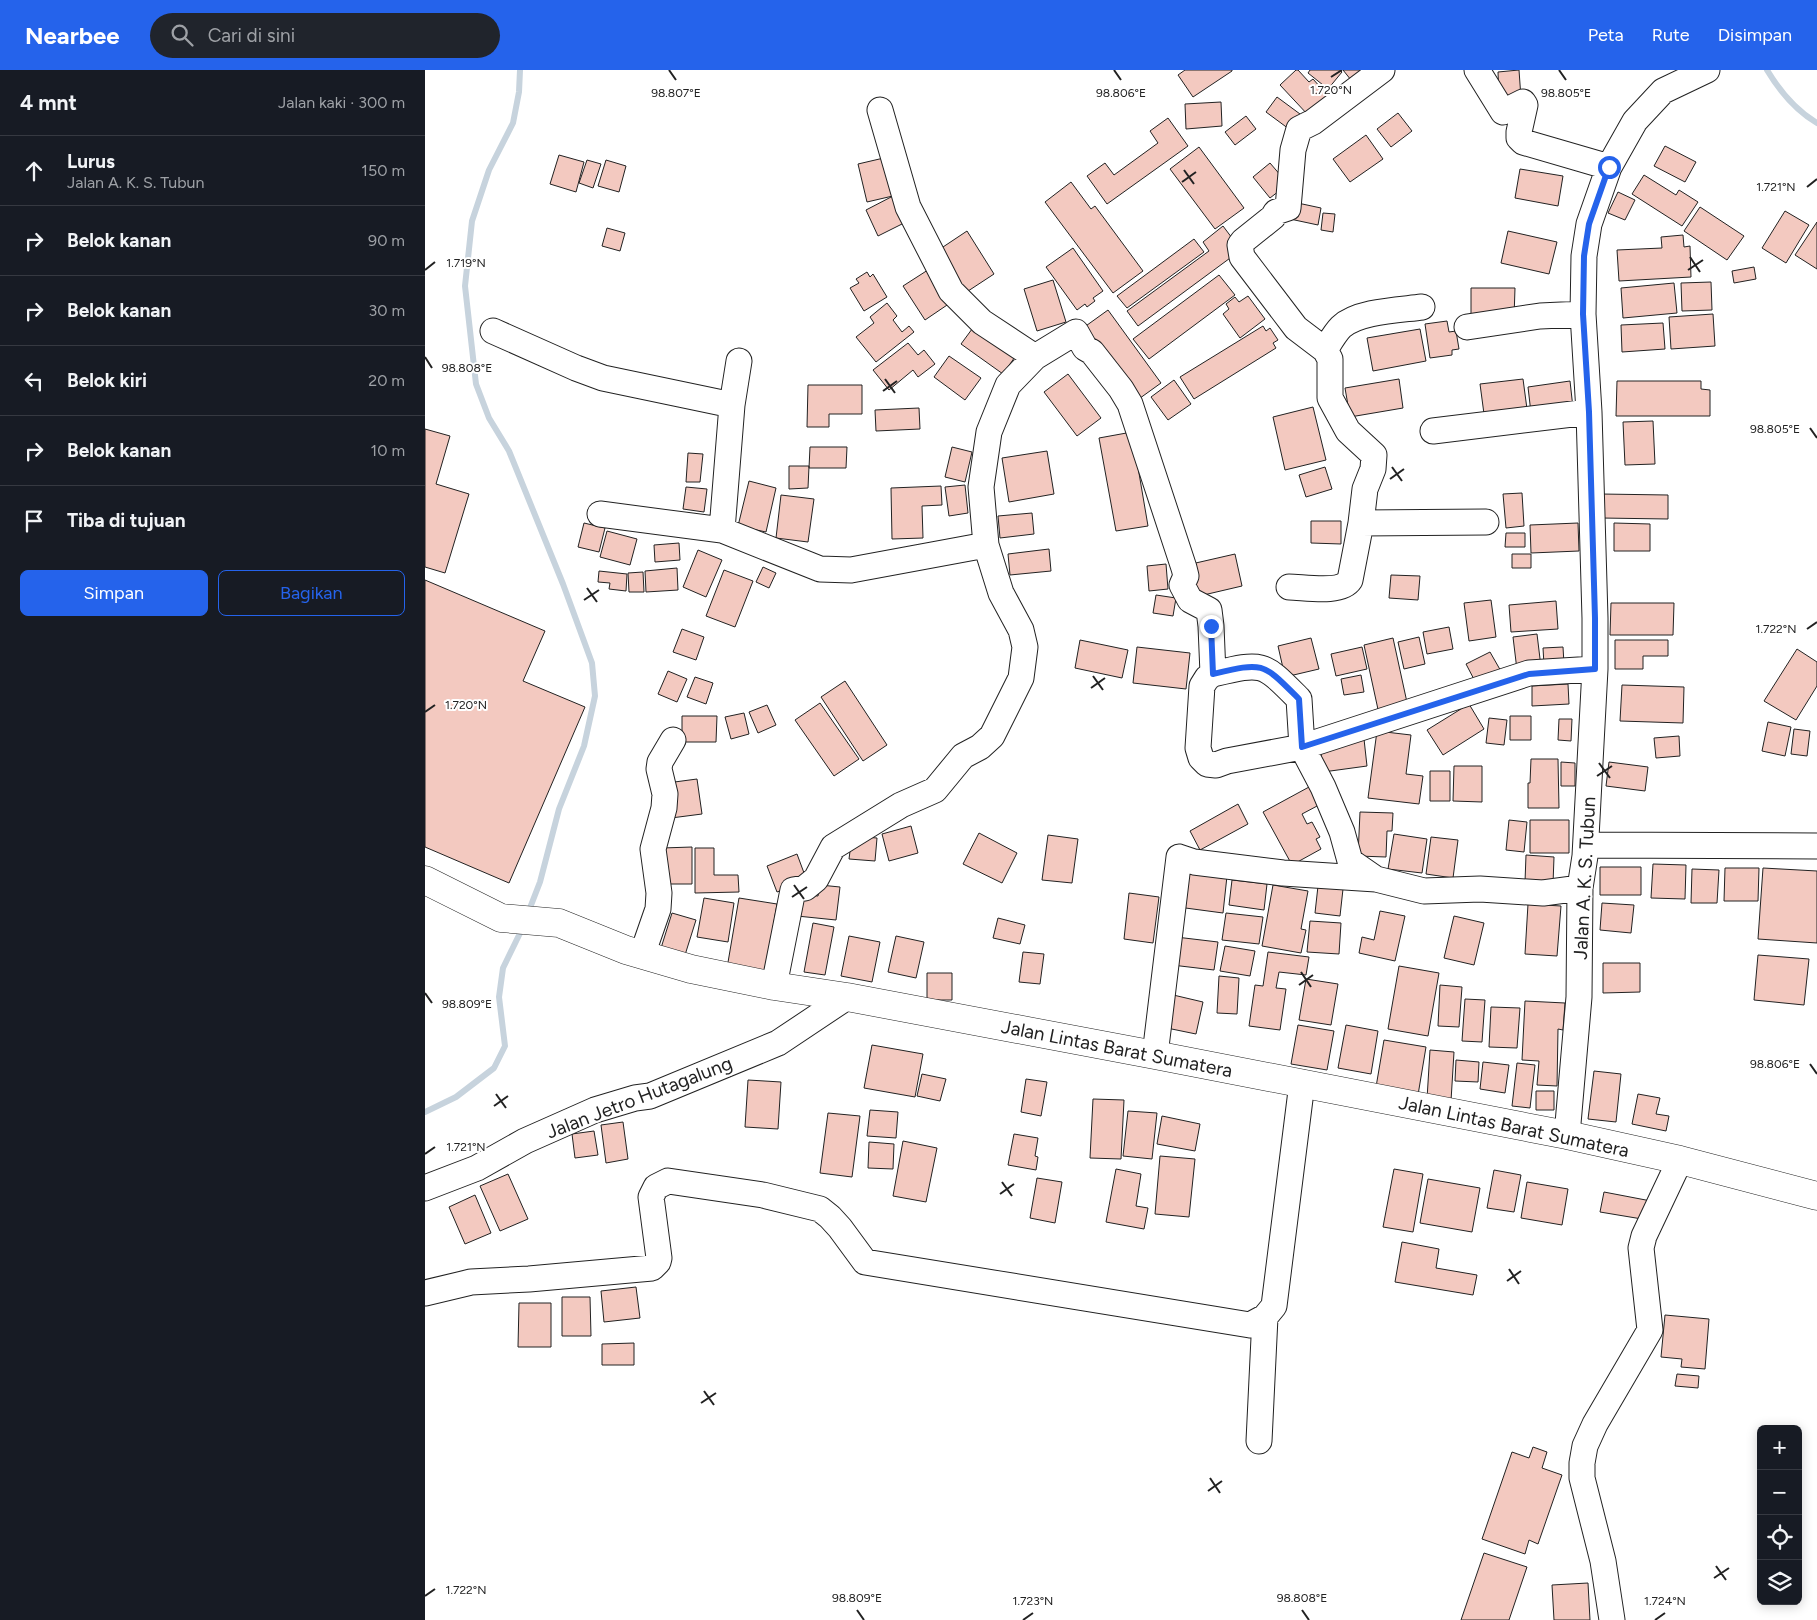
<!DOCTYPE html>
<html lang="id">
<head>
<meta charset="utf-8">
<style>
  :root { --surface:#171b24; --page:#20242c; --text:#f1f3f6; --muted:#9ea1a6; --line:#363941; --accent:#2563eb }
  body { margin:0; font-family:Figtree,sans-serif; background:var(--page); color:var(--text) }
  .controls { position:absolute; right:15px; bottom:15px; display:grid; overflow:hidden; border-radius:8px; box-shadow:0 2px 12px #0003 }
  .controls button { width:45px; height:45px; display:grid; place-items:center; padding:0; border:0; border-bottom:1px solid var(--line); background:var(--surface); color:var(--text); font:25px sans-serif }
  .stop { position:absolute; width:15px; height:15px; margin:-11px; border:4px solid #2563eb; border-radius:50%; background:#fff }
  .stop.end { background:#2563eb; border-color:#fff; box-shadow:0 1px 5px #0008 }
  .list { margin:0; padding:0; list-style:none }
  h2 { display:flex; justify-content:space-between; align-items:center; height:65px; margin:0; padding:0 20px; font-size:21px }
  h2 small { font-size:16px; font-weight:400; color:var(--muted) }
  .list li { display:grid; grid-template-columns:32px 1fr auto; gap:15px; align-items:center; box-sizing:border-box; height:70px; padding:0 20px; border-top:1px solid var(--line) }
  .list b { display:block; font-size:19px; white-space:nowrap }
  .list p { margin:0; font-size:16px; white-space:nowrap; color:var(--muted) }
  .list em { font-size:16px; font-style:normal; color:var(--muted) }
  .actions { display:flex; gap:10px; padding:15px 20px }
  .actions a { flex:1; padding:11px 0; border:1px solid var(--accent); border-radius:8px; text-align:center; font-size:18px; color:var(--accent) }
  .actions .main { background:var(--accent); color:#fff }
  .icon { flex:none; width:28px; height:28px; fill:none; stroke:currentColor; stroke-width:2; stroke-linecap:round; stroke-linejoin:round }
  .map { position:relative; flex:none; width:1392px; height:1550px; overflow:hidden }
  header { display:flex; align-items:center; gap:30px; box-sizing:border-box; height:70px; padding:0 25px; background:var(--accent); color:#fff }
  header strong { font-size:24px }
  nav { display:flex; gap:28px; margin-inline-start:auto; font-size:18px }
  .search { width:350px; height:45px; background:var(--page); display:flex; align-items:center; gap:12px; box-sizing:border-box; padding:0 18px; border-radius:28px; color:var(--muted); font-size:19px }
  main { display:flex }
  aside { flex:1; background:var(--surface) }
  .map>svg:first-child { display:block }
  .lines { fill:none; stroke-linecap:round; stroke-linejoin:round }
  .stream { stroke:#c7d3dd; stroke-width:6 }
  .building { fill:#f3c9c0; stroke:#222 }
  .minor-casing { stroke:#222; stroke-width:27 }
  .highway-casing { stroke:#222; stroke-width:29 }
  .minor { stroke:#fff; stroke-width:25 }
  .highway { stroke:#fff; stroke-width:28 }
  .route { stroke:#2563eb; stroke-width:6 }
  .ticks { fill:none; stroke:#222; stroke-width:2 }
  .labels { text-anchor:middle; stroke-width:4; stroke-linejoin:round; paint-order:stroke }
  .street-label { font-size:19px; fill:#222; stroke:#fff }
  .ticks-label { font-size:12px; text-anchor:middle; fill:#222; stroke:#fff; stroke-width:4; stroke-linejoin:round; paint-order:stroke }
</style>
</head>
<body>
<header>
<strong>Nearbee</strong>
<div class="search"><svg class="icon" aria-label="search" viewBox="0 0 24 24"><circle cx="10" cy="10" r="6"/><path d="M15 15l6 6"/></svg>Cari di sini</div>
<nav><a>Peta</a><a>Rute</a><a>Disimpan</a></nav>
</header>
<main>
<aside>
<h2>4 mnt<small>Jalan kaki · 300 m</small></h2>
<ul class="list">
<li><svg class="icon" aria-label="ahead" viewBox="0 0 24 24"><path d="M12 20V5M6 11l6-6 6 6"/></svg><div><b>Lurus</b><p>Jalan A. K. S. Tubun</p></div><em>150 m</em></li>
<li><svg class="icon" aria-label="right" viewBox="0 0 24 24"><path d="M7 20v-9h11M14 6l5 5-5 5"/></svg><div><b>Belok kanan</b></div><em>90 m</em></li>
<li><svg class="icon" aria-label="right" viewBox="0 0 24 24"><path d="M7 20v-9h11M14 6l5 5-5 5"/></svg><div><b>Belok kanan</b></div><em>30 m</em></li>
<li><svg class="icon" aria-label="left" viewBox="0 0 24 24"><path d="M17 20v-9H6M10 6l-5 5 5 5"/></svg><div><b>Belok kiri</b></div><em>20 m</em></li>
<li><svg class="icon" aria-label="right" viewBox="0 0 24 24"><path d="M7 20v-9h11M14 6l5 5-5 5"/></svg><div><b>Belok kanan</b></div><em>10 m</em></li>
<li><svg class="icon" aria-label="arrive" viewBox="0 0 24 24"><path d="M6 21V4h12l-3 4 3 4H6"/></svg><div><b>Tiba di tujuan</b></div></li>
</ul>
<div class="actions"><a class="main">Simpan</a><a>Bagikan</a></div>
</aside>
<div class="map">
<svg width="1392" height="1550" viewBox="0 0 1392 1550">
  <rect width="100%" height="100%" fill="#fff"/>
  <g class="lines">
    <!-- stream -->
    <path class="stream" d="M95,0L94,22L88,53L64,100L47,151L40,216L51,314L64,348L84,381L138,514L167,593L170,626L159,676L134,739L115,812L103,843
      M1342,0C1354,20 1372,41 1392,53
      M0,1042L31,1027L69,998L80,976L74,927L78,898L98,857"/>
  </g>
  <!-- building -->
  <path class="building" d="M760,0H807V1L768,27L753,5Z
    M871,0H873L884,12L888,9L904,27L884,46L855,15Z
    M885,0H915L917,2L903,19L883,3Z
    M918,0H944L930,15Z
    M1094,0L1096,28L1074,30L1073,2Z
    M852,27L875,44L864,59L841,42Z
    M796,32L797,56L761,59L760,34Z
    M973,43L987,61L966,77L952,59Z
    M821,46L831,59L810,75L800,62Z
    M743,48L763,76L682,134L662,106L680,93L689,105L733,73L725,61Z
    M941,65L958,89L925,112L908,89Z
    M1240,76L1271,92L1260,112L1229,96Z
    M774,77L819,138L790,159L745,99Z
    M134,85L159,92L151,122L125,114Z
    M463,87L472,125L442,132L433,94Z
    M162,90L176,94L168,118L154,113Z
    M181,90L201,96L194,122L173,116Z
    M845,93L863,114L845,128L828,107Z
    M1095,99L1138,106L1133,136L1090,128Z
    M1219,105L1251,125L1254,120L1273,132L1257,156L1207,124Z
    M646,112L666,139L670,136L718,201L688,223L620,132Z
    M1193,122L1210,130L1200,150L1183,143Z
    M468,126L481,152L453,166L441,140Z
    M868,132L896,138L893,155L865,149Z
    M1275,137L1319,166L1302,190L1259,161Z
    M1360,141L1384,155L1361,193L1337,178Z
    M898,143L910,144L908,162L896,160Z
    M1392,152V199L1370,185Z
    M798,156L816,180L713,256L702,241L784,181L778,172Z
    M182,158L200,163L195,181L177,176Z
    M542,161L569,204L537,225L509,183Z
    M1083,161L1132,172L1124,204L1076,193Z
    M1258,165L1259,177L1265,176L1266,207L1194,211L1192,180L1237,178L1236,167Z
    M769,169L779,182L702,238L692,226Z
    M648,178L678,221L668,228L670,231L662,237L660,234L652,240L621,197Z
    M1329,197L1331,209L1309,213L1307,201Z
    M506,198L528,231L500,250L478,216Z
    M442,202L445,207L448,204L462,227L439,241L425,218L434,213L431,209Z
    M794,205L810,225L724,289L708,269Z
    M628,210L641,252L612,261L599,219Z
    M1286,212L1287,240L1257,241L1256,213Z
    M1249,213L1252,243L1198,248L1196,218Z
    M1046,218H1090L1089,248H1046Z
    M823,226L840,249L815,268L798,244L804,239L801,234L810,227L814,232Z
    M462,233L472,246L468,250L477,262L484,256L489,262L451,292L431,267L449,253L445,247Z
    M683,240L736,313L711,331L658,258Z
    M1288,244L1290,276L1246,279L1244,247Z
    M1022,251L1024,262L1031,261L1034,279L1027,280V285L1005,288L1000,254Z
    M1238,253L1240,279L1197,282L1196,255Z
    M550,255L592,284L578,304L536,274Z
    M838,256L841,261L845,258L853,270L848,273L851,278L769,329L755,307Z
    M995,259L1001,291L948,301L942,268Z
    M483,273L493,285L499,280L510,294L493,307L488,300L464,320L448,300Z
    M524,286L556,308L540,330L509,307Z
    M643,304L676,348L652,366L619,322Z
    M974,309L978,338L925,347L920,318Z
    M1098,309L1102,339L1059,344L1055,314Z
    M749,310L766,334L743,350L726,327Z
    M1145,311L1148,338L1106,343L1103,317Z
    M1192,311H1276V319L1285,320V346H1191Z
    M383,315H437V344H404V357H382Z
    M888,337L901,390L860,400L848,347Z
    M494,338L495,359L451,361L450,340Z
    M1228,351L1230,394L1200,395L1198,352Z
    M0,359L25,366L11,414L44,424L20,503L0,497Z
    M707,362L723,456L691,461L674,368Z
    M385,377H422L421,398H384Z
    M527,377L547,382L540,412L520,407Z
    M622,381L629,424L584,432L577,388Z
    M263,383L278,384L275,412H261Z
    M364,396H384L383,418L364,419Z
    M900,397L907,419L881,427L874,405Z
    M324,411L351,418L341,462L313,456Z
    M540,415L543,443L524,446L520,417Z
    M516,416L517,435L497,436L498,468L467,469L466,418Z
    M261,417L282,419L279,442L258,439Z
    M1097,423L1099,456L1081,458L1078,424Z
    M1176,424L1243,425V449L1176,448Z
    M356,425L389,429L383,472L351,468Z
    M607,443L609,464L575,468L573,446Z
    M886,451H916V474L886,473Z
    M159,453L180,458L174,482L153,477Z
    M1153,453L1154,481L1106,483L1105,455Z
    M1189,453L1225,454V481H1189Z
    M182,461L212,469L205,495L175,487Z
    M1081,463H1100V477H1080Z
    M254,473L255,490L230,492L229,475Z
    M624,479L626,501L585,505L583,484Z
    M273,480L297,490L281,527L258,517Z
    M810,484L817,516L770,527L762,495Z
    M1087,484H1106V498H1087Z
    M741,494L743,519L724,521L722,496Z
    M338,497L351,503L344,518L331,512Z
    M252,498L253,520L221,522L220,501Z
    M299,500L328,511L310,557L281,546Z
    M174,501L202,504L201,521L184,519L185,513L173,512Z
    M218,502L219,522H204L203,503Z
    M966,505L995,506L993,530L964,528Z
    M0,510L120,561L98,611L160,637L84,813L0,777Z
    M731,525L751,528L748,546L728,543Z
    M1066,530L1071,567L1044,571L1039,533Z
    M1131,531L1133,559L1086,562L1084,535Z
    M1186,533H1249L1248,565H1185Z
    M1024,557L1028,579L1002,584L998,562Z
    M257,559L279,567L271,590L248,582Z
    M1112,564L1116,597L1092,600L1088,567Z
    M994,567L1000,594L979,599L973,572Z
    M886,568L894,599L860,607L853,576Z
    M968,568L983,637L954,644L939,575Z
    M655,570L703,580L697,608L650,598Z
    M1190,570H1243V586H1218V599H1190Z
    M712,577L765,583L761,619L708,613Z
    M937,577L942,599L911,606L906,584Z
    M1138,577L1139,594L1119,595L1118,578Z
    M1372,579L1392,592V616L1371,650L1339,631Z
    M1065,582L1077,603L1053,617L1041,594Z
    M243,601L262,609L252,632L233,624Z
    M936,605L939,622L919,625L916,609Z
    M270,607L288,613L281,634L262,627Z
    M420,611L462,675L438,691L396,627Z
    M1143,614L1144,634L1107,636V616Z
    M1197,615L1259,617L1258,653L1195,651Z
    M395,633L434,689L409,706L370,650Z
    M1044,634L1059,659L1018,685L1002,660Z
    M342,635L351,655L333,663L324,642Z
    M319,643L324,664L306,669L300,647Z
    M257,646H292L291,672H257Z
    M1085,646H1106V670H1085Z
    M1064,648L1082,650L1079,675L1061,673Z
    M1134,649H1147L1146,671L1133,670Z
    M1343,652L1366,657L1360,686L1337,681Z
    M1369,659L1385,661L1382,686L1366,684Z
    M952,661L986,665L981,704L998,706L994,734L943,728Z
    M1254,666L1255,686L1231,688L1229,668Z
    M939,669L942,696L898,702L895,675Z
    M1106,689H1133L1134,738H1103V713H1105Z
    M1136,692L1150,693V716H1136Z
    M1184,692L1223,697L1220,721L1181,716Z
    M1029,696H1057V732L1028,731Z
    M1005,701H1025V731H1005Z
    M272,709L277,744L246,748L242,713Z
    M884,717L894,735L877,744L882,754L887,752L895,767L891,769L896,779L867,795L838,742Z
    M813,734L823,754L775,780L765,761Z
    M935,742L968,743L967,761H962L961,787L933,786Z
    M1084,750L1102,752L1099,782L1081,780Z
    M1105,750H1144V783H1105Z
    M486,756L493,783L464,791L457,764Z
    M554,763L592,783L577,813L538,794Z
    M969,764L1002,769L997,803L963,799Z
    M623,765L653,769L647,813L617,810Z
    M427,766L452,768L450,791L424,789Z
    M1006,767L1033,770L1028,808L1001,804Z
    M267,777V814H237V778Z
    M270,778H289V805H313L314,822L270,823Z
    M372,784L382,811L352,822L342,796Z
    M1101,785L1129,787L1128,814L1100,812Z
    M1228,794L1261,795L1260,829L1226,828Z
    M1175,797H1216V825H1175Z
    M1300,798H1334L1333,831H1299Z
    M1338,798L1392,801V873L1333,869Z
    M1267,799L1294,800L1292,833H1266Z
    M758,801L802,806L798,843L753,837Z
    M807,810L842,814L839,840L804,835Z
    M395,815L415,817L411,850L372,846L375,824L393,826Z
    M848,815L883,821L876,859L881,860L876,883L837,876Z
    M893,816L918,819L915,846L890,843Z
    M704,823L734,827L728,873L699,869Z
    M279,828L309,833L303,872L272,867Z
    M314,828L352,834L339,910L301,904Z
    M1177,833L1209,835L1206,863L1175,860Z
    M1103,834L1136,836L1132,886L1100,884Z
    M955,841L980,846L970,891L934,883L937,867L949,870Z
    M247,843L271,850L260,885L236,878Z
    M801,843L838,847L834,874L797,870Z
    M1029,846L1059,853L1049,895L1019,888Z
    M573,848L600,855L595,874L568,868Z
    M885,851L916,853L914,884L882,882Z
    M388,853L409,857L400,905L379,902Z
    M424,866L455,872L447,912L416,906Z
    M471,866L499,872L491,908L463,902Z
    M751,867L793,872L789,900L747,895Z
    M800,876L830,881L825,906L795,901Z
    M598,882L619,884L615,914L594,912Z
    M843,882L884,887L881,905L854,902L851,918L861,919L855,960L824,956L830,915L838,916Z
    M1333,885L1384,889L1379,935L1329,930Z
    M1178,893H1215V922L1178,923Z
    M974,896L1014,903L1003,966L963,959Z
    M502,903H527V930H502Z
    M794,906L814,908L812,944L792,943Z
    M881,909L913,914L906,955L874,950Z
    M1015,915L1037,917L1034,957L1013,956Z
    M744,924L778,932L771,964L737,957Z
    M1040,929L1060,930L1057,972L1037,971Z
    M1100,931L1140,933L1138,960L1133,959L1132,1016L1112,1015L1114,991L1097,990Z
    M1066,937L1095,938L1092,978L1064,977Z
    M873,955L909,961L902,1000L866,994Z
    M921,955L953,961L946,1004L913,998Z
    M959,970L1001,977L993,1025L951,1017Z
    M447,975L498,984L490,1027L439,1018Z
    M1005,980L1029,982L1026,1031L1002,1029Z
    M1031,990L1054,992L1053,1012L1030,1011Z
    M1058,992L1084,995L1080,1023L1055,1019Z
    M1092,993L1110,995L1105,1038L1087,1036Z
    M1169,1001L1196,1004L1191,1052L1163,1049Z
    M497,1004L521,1009L515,1031L492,1026Z
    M601,1009L622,1012L616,1046L596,1042Z
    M323,1010L356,1012L353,1059L320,1057Z
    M1111,1021H1129V1040H1111Z
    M1213,1024L1235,1028L1231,1044L1244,1046L1241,1061L1207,1054Z
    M668,1029L699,1030L696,1089L665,1088Z
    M445,1040L473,1042L471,1068L442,1066Z
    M703,1041L732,1043L727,1089L698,1086Z
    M403,1043L435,1046L427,1107L395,1103Z
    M737,1046L775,1054L770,1081L732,1074Z
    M198,1052L203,1089L181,1093L176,1055Z
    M169,1061L173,1085L150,1088L147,1064Z
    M589,1064L613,1068L610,1086L613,1087L611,1100L583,1095Z
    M478,1071L512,1078L501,1132L468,1126Z
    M444,1072L469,1074L468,1099L443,1098Z
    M735,1086L770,1089L764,1147L730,1144Z
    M691,1099L716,1104L711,1136L723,1138L719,1159L681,1152Z
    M969,1099L998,1104L988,1162L958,1157Z
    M1069,1100L1096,1105L1089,1142L1062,1138Z
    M83,1104L103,1149L75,1161L55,1116Z
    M612,1108L637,1112L630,1153L605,1148Z
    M1003,1109L1055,1118L1047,1162L995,1153Z
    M1102,1112L1143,1119L1137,1155L1096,1148Z
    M1179,1122L1226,1131L1223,1150L1175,1142Z
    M50,1125L66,1163L40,1174L24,1137Z
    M977,1172L1014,1179L1011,1198L1052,1205L1048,1225L970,1212Z
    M211,1217L215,1248L179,1252L176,1221Z
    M137,1227H165L166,1266H137Z
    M94,1233H126V1277H93Z
    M1240,1245L1284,1249L1280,1299L1256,1297L1257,1289L1236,1287Z
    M209,1273V1295H177V1274Z
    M1252,1304L1274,1306L1273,1318L1250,1316Z
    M1108,1377L1122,1382L1117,1398L1137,1405L1113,1474L1104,1470L1100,1484L1057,1469L1087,1382L1104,1388Z
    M1059,1483L1102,1497L1084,1550H1036Z
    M1163,1513L1165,1550H1129L1127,1515Z"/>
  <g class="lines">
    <defs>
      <path id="minor" d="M1052,0L1078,42L1098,32L1100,35L1094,62V68L1098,72L1184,97
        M455,40L483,137L526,221L557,252L610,287
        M1042,257L1115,246L1158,244
        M68,261L151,298L178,308L307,335
        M900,280L871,258L817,187L815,175L818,171L848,147L851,142L863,138L868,80L874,59L888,52L957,0
        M1008,361L1164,342
        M175,444L297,460L395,499L426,500L561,475
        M936,453L1061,452
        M297,460L307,335L314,291
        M864,517C879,517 916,524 925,510L936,453L940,419L948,399L949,385L923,361L905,328V289L900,280C905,272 910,263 916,257C933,241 975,240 997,237
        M788,604L782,608L777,616L773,678L776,688L782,694L791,695L802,691L877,677L1104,603L1170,599
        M1161,775L1392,776
        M217,885L233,839L234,823L228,779L239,738L240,724L234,699L235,692L248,670
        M349,916L368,820L380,818L391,809L408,777L476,735L510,720L538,686L555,677L567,666L596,608L600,577L596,560L576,523L561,475L556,417L564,362L583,315L610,287L651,262L660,278L667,282L696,319L705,334L759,498L761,506L757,515L765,530L784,540L786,556L788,604C839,592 837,592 874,629L877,677L898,717L917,762L925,791L951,809L999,821L1055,819L1118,823L1155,818
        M730,985L754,787L769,792L858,803L951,809
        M1142,1065L1154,927L1155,818L1160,786L1170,599V548L1164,342L1158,244L1159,186L1164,154L1184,97L1210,51L1238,21L1282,0
        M0,1118L52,1098L100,1071L170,1040L210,1028L225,1026L353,973L422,927
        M0,1223L46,1212L104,1209L227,1198L233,1192L234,1188L226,1127L231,1117L243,1111L338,1125L395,1139L405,1147L415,1158L440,1192L825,1255L840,1247L849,1236L877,1013
        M834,1371L840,1247
        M1187,1550L1178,1491L1157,1408V1393L1160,1376L1170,1354L1225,1260L1216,1178L1219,1166L1255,1090"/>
      <path id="highway" d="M0,810L76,848L134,853L201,880L266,899L349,916L422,927L730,985L1142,1065L1255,1090L1392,1126"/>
    </defs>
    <!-- minor casing -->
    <use href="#minor" class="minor-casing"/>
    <!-- highway casing -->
    <use href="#highway" class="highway-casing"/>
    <!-- minor -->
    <use href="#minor" class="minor"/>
    <!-- highway -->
    <use href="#highway" class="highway"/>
  </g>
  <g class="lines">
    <!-- route -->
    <path class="route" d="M786,556L788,604C839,592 837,592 874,629L877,677L1104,604L1170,599V548L1164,342L1158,244L1159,186L1164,154L1184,97"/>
  </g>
  <!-- ticks -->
  <path class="ticks" d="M244,0L251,10M689,0L696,10M1134,0L1141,10M906,7L917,0M759,100L769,114M757,112L771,102M1382,117L1392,109M1265,187L1275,202M0,200L10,192M1263,200L1278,190M0,287L7,298M460,309L470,323M458,321L472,311M1385,358L1392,368M967,397L977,411M965,409L979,399M162,518L172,532M159,530L174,520M1382,559L1392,552M668,606L678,620M666,618L680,608M0,642L10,635M1174,693L1185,708M1172,706L1187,696M369,815L379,829M367,827L382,817M876,902L886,917M874,915L888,905M0,923L7,933M1385,994L1392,1004M71,1024L81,1038M69,1036L83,1026M0,1084L10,1077M577,1112L587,1126M575,1124L589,1114M1084,1199L1094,1214M1082,1211L1096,1201M279,1321L289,1335M276,1333L291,1323M785,1408L795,1423M783,1421L797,1411M1291,1496L1301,1510M1289,1508L1304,1498M0,1526L10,1519M432,1540L439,1550M877,1540L884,1550M598,1550L608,1543M1230,1550L1240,1543"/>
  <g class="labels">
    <!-- street labels -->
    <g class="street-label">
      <text transform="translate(1159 808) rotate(-87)" y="7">Jalan A. K. S. Tubun</text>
      <text transform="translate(692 978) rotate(11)" y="7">Jalan Lintas Barat Sumatera</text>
      <text transform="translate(214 1027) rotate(-21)" y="7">Jalan Jetro Hutagalung</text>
      <text transform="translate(1089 1056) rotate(12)" y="7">Jalan Lintas Barat Sumatera</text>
    </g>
  </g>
  <g class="ticks-label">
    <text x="906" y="24">1.720°N</text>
    <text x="251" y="27">98.807°E</text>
    <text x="696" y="27">98.806°E</text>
    <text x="1141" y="27">98.805°E</text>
    <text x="1351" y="121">1.721°N</text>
    <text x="41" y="197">1.719°N</text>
    <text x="42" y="302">98.808°E</text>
    <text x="1350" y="363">98.805°E</text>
    <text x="1351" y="563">1.722°N</text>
    <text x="41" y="639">1.720°N</text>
    <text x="42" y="938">98.809°E</text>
    <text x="1350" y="998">98.806°E</text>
    <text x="41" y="1081">1.721°N</text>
    <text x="41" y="1524">1.722°N</text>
    <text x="432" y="1532">98.809°E</text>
    <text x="877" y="1532">98.808°E</text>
    <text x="608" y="1535">1.723°N</text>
    <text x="1240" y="1535">1.724°N</text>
  </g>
</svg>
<div class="controls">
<button>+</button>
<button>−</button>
<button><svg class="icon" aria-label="locate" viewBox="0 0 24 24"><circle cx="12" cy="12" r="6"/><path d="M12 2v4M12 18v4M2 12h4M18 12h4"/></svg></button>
<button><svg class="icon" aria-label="layers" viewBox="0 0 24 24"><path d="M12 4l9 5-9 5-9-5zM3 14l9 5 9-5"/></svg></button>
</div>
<div class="stop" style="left:1184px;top:97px"></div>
<div class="stop end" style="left:786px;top:556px"></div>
</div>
</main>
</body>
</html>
